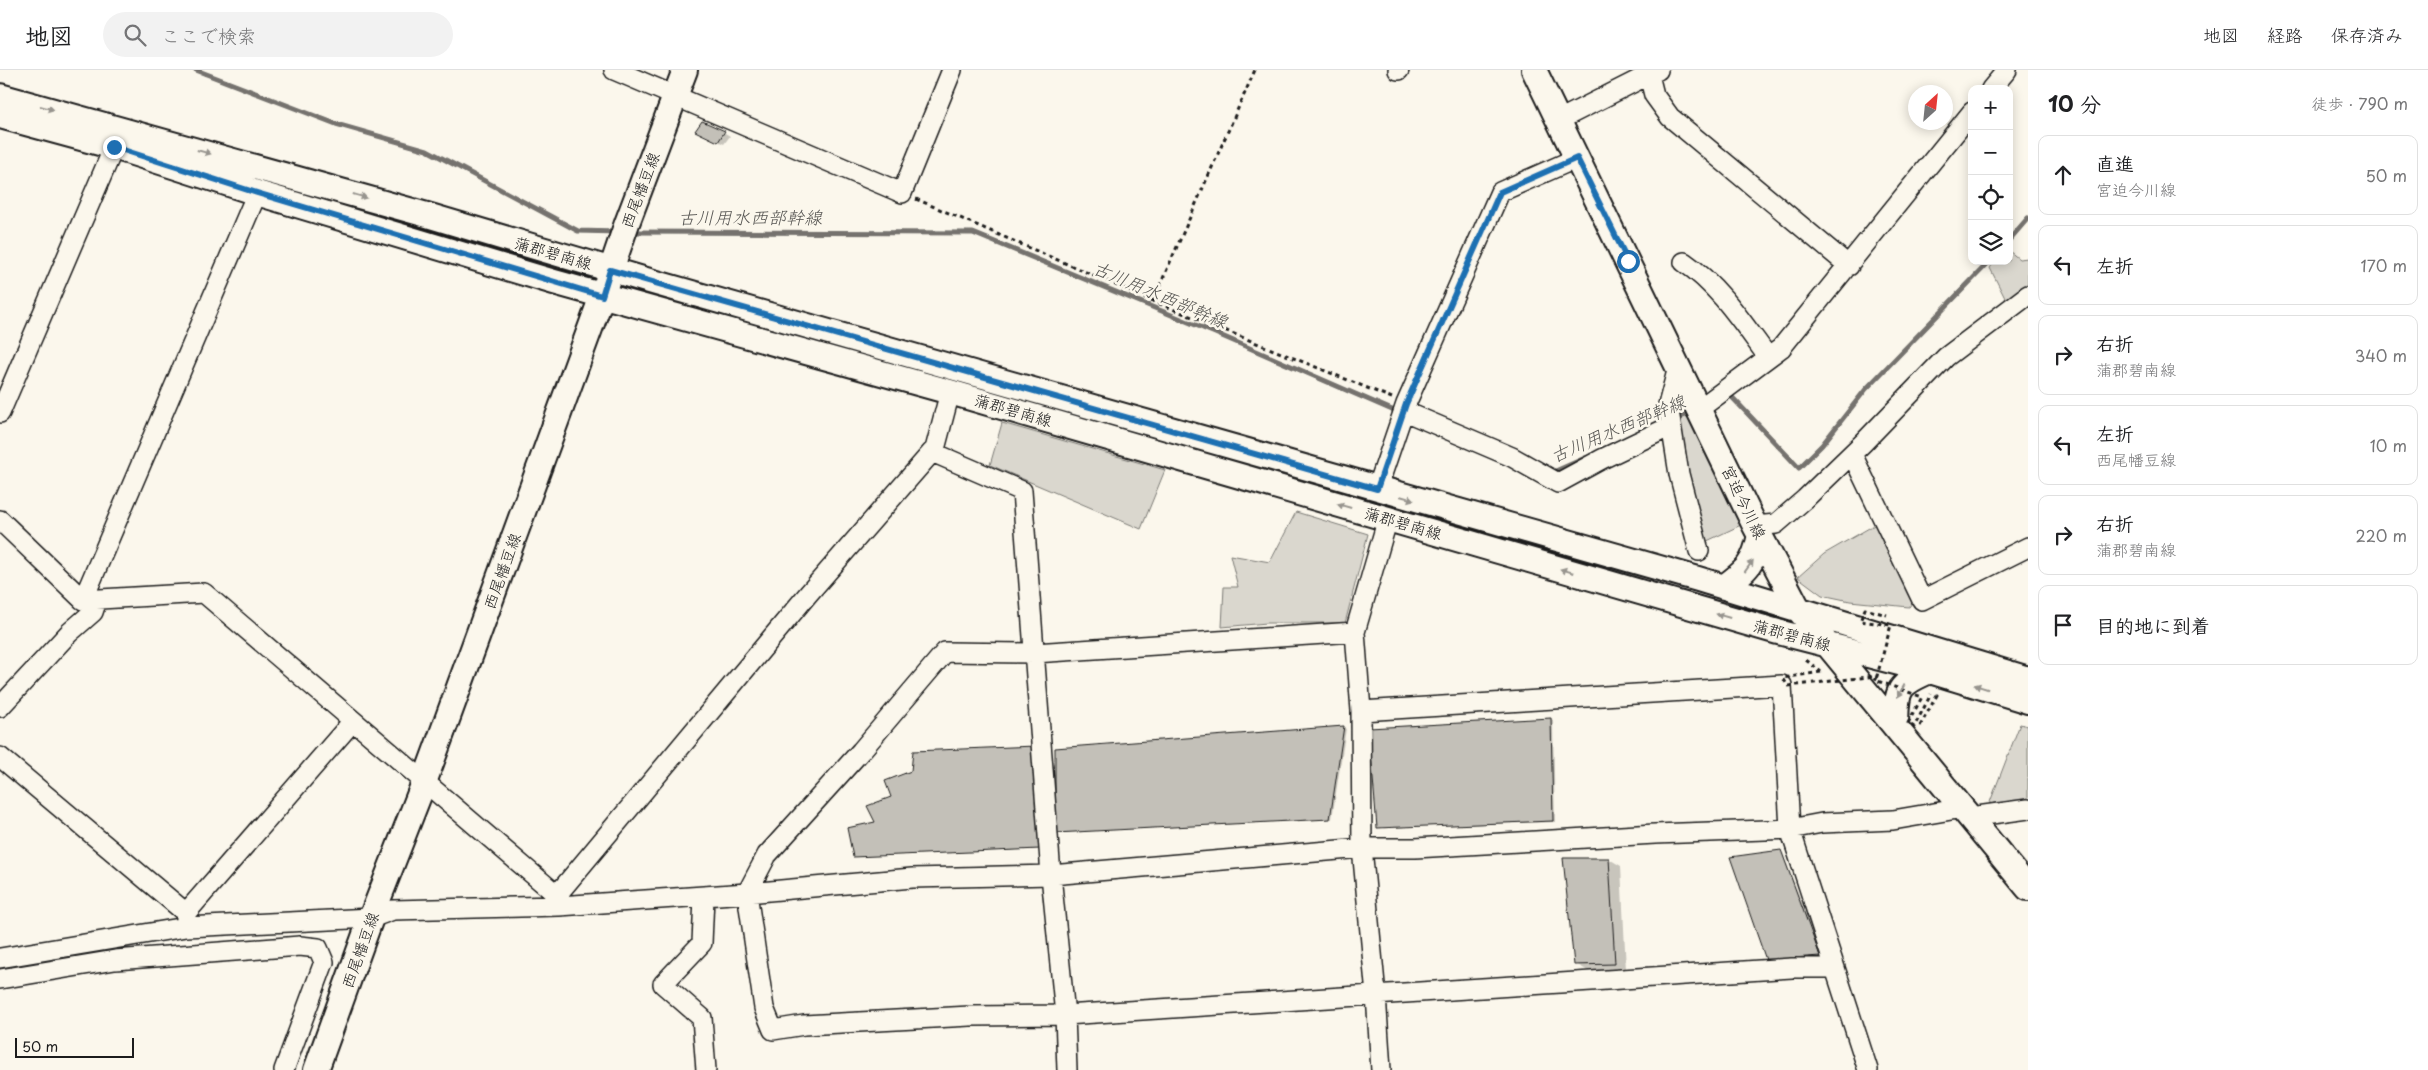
<!DOCTYPE html>
<html lang="ja">
<head>
<meta charset="utf-8">
<style>
  :root { --surface:#fff; --page:#f2f2f2; --text:#202124; --muted:#757577; --line:#e0e0e0 }
  body { margin:0; font-family:"Playpen Sans","Klee One",sans-serif; background:var(--page); color:var(--text) }
  .controls { position:absolute; right:15px; top:15px; display:grid; overflow:hidden; border-radius:10px; box-shadow:0 2px 12px #0003 }
  .controls button { width:45px; height:45px; display:grid; place-items:center; padding:0; border:0; border-bottom:1px solid var(--line); background:var(--surface); color:var(--text); font:25px sans-serif }
  .compass { position:absolute; left:1908px; top:15px; width:45px; height:45px; border-radius:50%; background:var(--surface); box-shadow:0 2px 12px #0003; rotate:27deg }
  .scale { position:absolute; left:15px; bottom:12px; width:119px; box-sizing:border-box; padding-left:5px; border:2px solid #1c1c1c; border-top:0; font-size:14px; line-height:18px; white-space:nowrap; color:#1c1c1c; -webkit-text-stroke:4px #fbf7ec; paint-order:stroke }
  .stop { position:absolute; width:15px; height:15px; margin:-11px; border:4px solid #1f6fb2; border-radius:50%; background:#fff }
  .stop.end { background:#1f6fb2; border-color:#fff; box-shadow:0 1px 5px #0008 }
  .list { margin:0; padding:0; list-style:none }
  h2 { display:flex; justify-content:space-between; align-items:center; height:65px; margin:0; padding:0 20px; font-size:21px }
  h2 small { font-size:16px; font-weight:400; color:var(--muted) }
  .list li { display:grid; grid-template-columns:32px 1fr auto; gap:15px; align-items:center; box-sizing:border-box; height:80px; margin:0 10px 10px; padding:0 10px; border:1px solid var(--line); border-radius:10px }
  .list b { display:block; font-size:19px; white-space:nowrap }
  .list p { margin:0; font-size:16px; white-space:nowrap; color:var(--muted) }
  .list em { font-size:16px; font-style:normal; color:var(--muted) }
  .icon { flex:none; width:28px; height:28px; fill:none; stroke:currentColor; stroke-width:2; stroke-linecap:round; stroke-linejoin:round }
  .map { position:relative; flex:none; width:2028px; height:1000px; overflow:hidden }
  header { display:flex; align-items:center; gap:30px; box-sizing:border-box; height:70px; padding:0 25px; background:var(--surface); border-bottom:1px solid var(--line) }
  header strong { font-size:24px }
  nav { display:flex; gap:28px; margin-inline-start:auto; font-size:18px }
  .search { width:350px; height:45px; background:var(--page); display:flex; align-items:center; gap:12px; box-sizing:border-box; padding:0 18px; border-radius:28px; color:var(--muted); font-size:19px }
  main { display:flex }
  aside { flex:1; background:var(--surface) }
  .map>svg:first-child { display:block }
  .green { fill:#dad7ce; stroke:#7b7a75 }
  .shadow { fill:#0003 }
  .lines { fill:none; stroke-linecap:round; stroke-linejoin:round }
  .stream { stroke:#74726e; stroke-width:5 }
  .building { fill:#c3c0b8; stroke:#1c1c1c }
  .minor-casing { stroke:#1c1c1c; stroke-width:22 }
  .major-casing { stroke:#1c1c1c; stroke-width:28 }
  .path { stroke:#1c1c1c; stroke-width:3; stroke-dasharray:4 4; stroke-linecap:butt }
  .minor { stroke:#fbf7ec; stroke-width:19 }
  .major { stroke:#fbf7ec; stroke-width:24 }
  .path-bridge { stroke:#1c1c1c; stroke-width:3; stroke-dasharray:4 4; stroke-linecap:butt }
  .oneway { fill:#97948e }
  .route { stroke:#1f6fb2; stroke-width:6 }
  .labels { text-anchor:middle; stroke-width:5; stroke-linejoin:round; paint-order:stroke }
  .street-label { font-size:16px; fill:#1c1c1c; stroke:#fbf7ec }
  .water-label { font-size:18px; font-style:italic; fill:#575653; stroke:#fbf7ec }
</style>
</head>
<body>
<header>
<strong>地図</strong>
<div class="search"><svg class="icon" aria-label="search" viewBox="0 0 24 24"><circle cx="10" cy="10" r="6"/><path d="M15 15l6 6"/></svg>ここで検索</div>
<nav><a>地図</a><a>経路</a><a>保存済み</a></nav>
</header>
<main>
<div class="map">
<svg width="2028" height="1000" viewBox="0 0 2028 1000">
  <rect width="100%" height="100%" fill="#fbf7ec"/>
  <filter id="ink" filterUnits="userSpaceOnUse"><feTurbulence type="fractalNoise" baseFrequency=".02" numOctaves="2"/><feDisplacementMap in="SourceGraphic" scale="10" xChannelSelector="R" yChannelSelector="G"/><feConvolveMatrix kernelMatrix="1 2 1 2 8 2 1 2 1" color-interpolation-filters="sRGB"/></filter>
  <g filter="url(#ink)">
    <!-- green -->
    <path class="green" d="M2009,181L2019,189L2028,188V219L2006,230L1990,198L1995,191H2009Z
      M1679,323L1743,454L1705,472L1672,345Z
      M1002,353L1165,400L1141,459L990,395Z
      M1296,442L1368,464L1345,553H1267L1222,557L1224,517H1238L1230,485L1270,492Z
      M1876,454L1913,532L1909,537L1850,531L1822,525L1798,507L1824,484Z
      M2020,654L2028,656V731L1987,740Z"/>
    <!-- shadow -->
    <path class="shadow" d="M702,52L725,63L730,66L724,74L702,64Z
      M1551,649L1553,650L1555,752L1378,757Z
      M1344,658L1346,659L1332,749L1056,762V679Z
      M877,753L1042,779L854,786Z
      M1781,781L1783,783L1822,887L1767,889Z
      M1609,789L1621,796L1626,900L1588,901L1576,894Z"/>
    <g class="lines">
      <!-- stream -->
      <path class="stream" d="M196,0L336,54L427,80L578,161L618,162
        M631,162L973,163L1215,263L1399,343
        M2009,170L2028,148
        M1726,328L1731,326L1799,398L1822,375L1866,319L1990,191
        M1673,350L1693,342
        M1549,404L1585,388"/>
    </g>
    <!-- building -->
    <path class="building" d="M702,51L725,61L718,72L695,61Z
      M1551,648L1553,751L1377,758L1369,658Z
      M1344,656L1330,749L1055,763V678Z
      M1036,676L1040,779L853,787L847,758L875,752L867,736L891,727L885,711L911,701L913,681Z
      M1781,780L1820,886L1766,890L1730,787Z
      M1563,788H1609L1615,894L1574,895Z"/>
    <g class="lines">
      <defs>
        <path id="minor" d="M614,0L902,123L952,0
          M1398,0H1399
          M1649,5L1654,25L1670,47L1849,196
          M1991,19L2007,0
          M1559,50L1658,0
          M1684,192C1720,217 1742,252 1768,287
          M1678,297L1668,335L1679,404L1699,481
          M1699,339L1781,278L1972,42
          M1404,341L1512,387L1558,413L1602,389L1671,356
          M0,343L114,77
          M934,383L950,322
          M1852,384L1922,530L2028,477
          M1377,419L1406,334L1500,122L1577,88
          M0,450L83,530L204,523L557,825L559,836
          M1755,456L1776,454L1805,429L1863,373L1946,287L2028,225
          M83,530L257,123
          M1355,562L1034,583L945,582L861,681L767,785L747,823L764,938L773,960L804,955L970,946L1065,945L1792,898H1834
          M0,637L69,563L93,542L97,530
          M1361,641L1782,615L1790,759L1868,1000
          M0,687L186,843
          M1970,747L2028,739
          M557,825L809,523L932,382L1022,421L1051,805L1065,945L1067,1000
          M704,827L702,873L663,914L702,948L706,1000
          M186,857V843L353,651
          M0,888L186,857L371,848L393,840L559,836L747,823L912,808L1051,805L1362,778H1415L1655,764L1790,759L1822,753L1893,750L1963,738
          M0,909L115,890L300,876L318,878L324,892L284,1000
          M1381,1000L1376,925L1362,778L1361,641L1355,562L1388,448"/>
        <path id="major" d="M1534,0L1755,456L1799,540L2028,818
          M0,26L427,145L646,210L1698,509L2028,609
          M0,46L114,77L257,123L554,212L950,322L1778,562L1930,601L2028,631
          M1724,517C1747,500 1754,494 1760,465
          M1896,657C1897,620 1895,616 1930,601
          M316,1000L371,848L425,710L602,226L627,153L685,0"/>
      </defs>
      <!-- minor casing -->
      <use href="#minor" class="minor-casing"/>
      <!-- major casing -->
      <use href="#major" class="major-casing"/>
      <!-- path -->
      <path class="path" d="M916,129L1153,231L1392,328
        M1153,231L1255,0
        M1806,590L1821,602
        M1920,656L1937,625L1934,624"/>
      <!-- minor -->
      <use href="#minor" class="minor"/>
      <!-- major -->
      <use href="#major" class="major"/>
      <!-- path-bridge -->
      <path class="path-bridge" d="M1821,602L1783,608L1788,616L1877,606L1891,555L1860,551L1865,539L1887,545
        M1877,606L1875,610L1922,627L1908,653L1914,657L1931,624"/>
    </g>
    <!-- one-way arrows -->
    <defs><path id="oneway-solid" d="M-6-.8H1V-3.2L6.5 0L1 3.2V.8H-6Z" transform="scale(1.25)"/></defs>
    <g class="oneway">
      <use href="#oneway-solid" transform="translate(47 38) rotate(15)"/>
      <use href="#oneway-solid" transform="translate(204 82) rotate(16)"/>
      <use href="#oneway-solid" transform="translate(360 126) rotate(16)"/>
      <use href="#oneway-solid" transform="translate(1407 428) rotate(16)"/>
      <use href="#oneway-solid" transform="translate(1344 436) rotate(-164)"/>
      <use href="#oneway-solid" transform="translate(1749 496) rotate(-54)"/>
      <use href="#oneway-solid" transform="translate(1567 501) rotate(-164)"/>
      <use href="#oneway-solid" transform="translate(1723 546) rotate(-164)"/>
      <use href="#oneway-solid" transform="translate(1981 617) rotate(-163)"/>
      <use href="#oneway-solid" transform="translate(1901 621) rotate(119)"/>
    </g>
  </g>
  <g class="lines" filter="url(#ink)">
    <!-- route -->
    <path class="route" d="M114,77L257,123L602,226L610,200L1377,419L1406,334L1500,122L1577,88L1628,191"/>
  </g>
  <g class="labels">
    <!-- street labels -->
    <g class="street-label">
      <text transform="translate(640 120) rotate(-69)" y="6">西尾幡豆線</text>
      <text transform="translate(553 183) rotate(16)" y="6">蒲郡碧南線</text>
      <text transform="translate(1013 340) rotate(16)" y="6">蒲郡碧南線</text>
      <text transform="translate(1744 432) rotate(64)" y="6">宮迫今川線</text>
      <text transform="translate(1403 453) rotate(16)" y="6">蒲郡碧南線</text>
      <text transform="translate(502 501) rotate(-70)" y="6">西尾幡豆線</text>
      <text transform="translate(1792 565) rotate(15)" y="6">蒲郡碧南線</text>
      <text transform="translate(360 880) rotate(-70)" y="6">西尾幡豆線</text>
    </g>
    <!-- water labels -->
    <g class="water-label">
      <text x="750" y="154">古川用水西部幹線</text>
      <text transform="translate(1160 225) rotate(23)" y="6">古川用水西部幹線</text>
      <text transform="translate(1618 359) rotate(-23)" y="6">古川用水西部幹線</text>
    </g>
  </g>
</svg>
<div class="controls">
<button>+</button>
<button>−</button>
<button><svg class="icon" aria-label="locate" viewBox="0 0 24 24"><circle cx="12" cy="12" r="6"/><path d="M12 2v4M12 18v4M2 12h4M18 12h4"/></svg></button>
<button><svg class="icon" aria-label="layers" viewBox="0 0 24 24"><path d="M12 4l9 5-9 5-9-5zM3 14l9 5 9-5"/></svg></button>
</div>
<svg class="compass" viewBox="-18 -18 36 36"><path d="M0-13l5 13h-10z" fill="#e53935"/><path d="M0 13l5-13h-10z" fill="#757577"/></svg>
<div class="scale">50 m</div>
<div class="stop" style="left:1628px;top:191px"></div>
<div class="stop end" style="left:114px;top:77px"></div>
</div>
<aside>
<h2>10 分<small>徒歩 · 790 m</small></h2>
<ul class="list">
<li><svg class="icon" aria-label="ahead" viewBox="0 0 24 24"><path d="M12 20V5M6 11l6-6 6 6"/></svg><div><b>直進</b><p>宮迫今川線</p></div><em>50 m</em></li>
<li><svg class="icon" aria-label="left" viewBox="0 0 24 24"><path d="M17 20v-9H6M10 6l-5 5 5 5"/></svg><div><b>左折</b></div><em>170 m</em></li>
<li><svg class="icon" aria-label="right" viewBox="0 0 24 24"><path d="M7 20v-9h11M14 6l5 5-5 5"/></svg><div><b>右折</b><p>蒲郡碧南線</p></div><em>340 m</em></li>
<li><svg class="icon" aria-label="left" viewBox="0 0 24 24"><path d="M17 20v-9H6M10 6l-5 5 5 5"/></svg><div><b>左折</b><p>西尾幡豆線</p></div><em>10 m</em></li>
<li><svg class="icon" aria-label="right" viewBox="0 0 24 24"><path d="M7 20v-9h11M14 6l5 5-5 5"/></svg><div><b>右折</b><p>蒲郡碧南線</p></div><em>220 m</em></li>
<li><svg class="icon" aria-label="arrive" viewBox="0 0 24 24"><path d="M6 21V4h12l-3 4 3 4H6"/></svg><div><b>目的地に到着</b></div></li>
</ul>
</aside>
</main>
</body>
</html>
